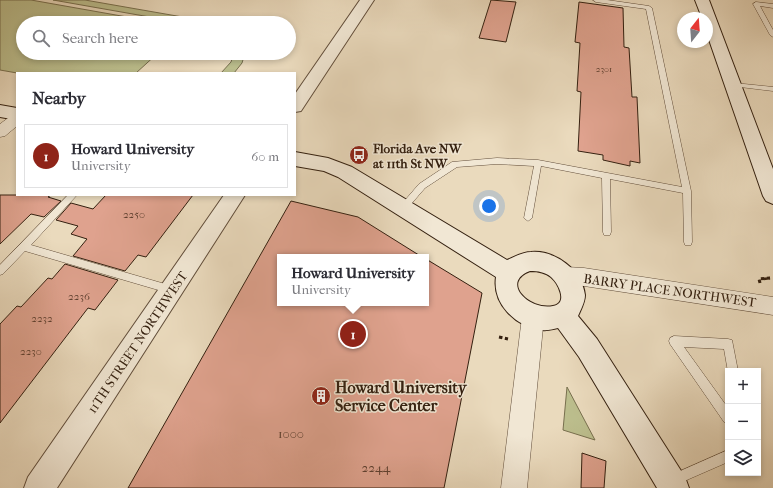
<!DOCTYPE html>
<html lang="en">
<head>
<meta charset="utf-8">
<style>
  :root { --surface:#fff; --page:#f2f2f3; --text:#2b2b33; --muted:#7c7c81; --line:#e1e1e2; --accent:#8f2418 }
  body { margin:0; font-family:"IM FELL French Canon",serif; background:var(--page); color:var(--text) }
  .controls { position:absolute; right:12px; bottom:12px; display:grid; overflow:hidden; border-radius:0px; box-shadow:0 2px 6px #0003 }
  .controls button { width:36px; height:36px; display:grid; place-items:center; padding:0; border:0; border-bottom:1px solid var(--line); background:var(--surface); color:var(--text); font:20px sans-serif }
  .compass { position:absolute; left:677px; top:12px; width:36px; height:36px; border-radius:50%; background:var(--surface); box-shadow:0 2px 6px #0003; rotate:17deg }
  .you { position:absolute; left:489px; top:206px; width:14px; height:14px; margin:-10px; border:3px solid #fff; border-radius:50%; background:#1a73e8; box-shadow:0 0 0 6px #1a73e833 }
  .badge { display:grid; place-items:center; width:26px; height:26px; border-radius:50%; background:var(--accent); color:#fff; font-size:13px; font-weight:700 }
  .pin { position:absolute; translate:-50% -50%; border:2px solid #fff; box-shadow:0 1px 4px #0006 }
  .popup { position:absolute; left:277px; top:254px; width:152px; height:52px; box-sizing:border-box; display:grid; place-content:center; border-radius:0px; background:var(--surface); filter:drop-shadow(0 1px 3px #0005); font-size:13px; white-space:nowrap; color:var(--muted) }
  .popup b { font-size:15px; color:var(--text) }
  .popup::after { content:''; position:absolute; left:50%; top:100%; margin-left:-8px; border:8px solid transparent; border-top-color:var(--surface) }
  .list { margin:0; padding:0; list-style:none }
  h2 { display:flex; justify-content:space-between; align-items:center; height:52px; margin:0; padding:0 16px; font-size:17px }
  h2 small { font-size:13px; font-weight:400; color:var(--muted) }
  .list li { display:grid; grid-template-columns:26px 1fr auto; gap:12px; align-items:center; box-sizing:border-box; height:64px; margin:0 8px 8px; padding:0 8px; border:1px solid var(--line); border-radius:0px }
  .list b { display:block; font-size:15px; white-space:nowrap }
  .list p { margin:0; font-size:13px; white-space:nowrap; color:var(--muted) }
  .list em { font-size:13px; font-style:normal; color:var(--muted) }
  .icon { flex:none; width:22px; height:22px; fill:none; stroke:currentColor; stroke-width:2; stroke-linecap:round; stroke-linejoin:round }
  .map { position:relative; flex:none; width:773px; height:488px; overflow:hidden }
  .search { position:absolute; background:var(--surface); box-shadow:0 2px 6px #0003; left:16px; top:16px; width:280px; height:44px; display:flex; align-items:center; gap:10px; box-sizing:border-box; padding:0 14px; border-radius:22px; color:var(--muted); font-size:15px }
  .panel { position:absolute; background:var(--surface); box-shadow:0 2px 6px #0003; left:16px; top:72px; width:280px; height:124px; border-radius:0px }
  .map>svg:first-child { display:block }
  .green { fill:#bcbe8d; stroke:#786f4e }
  .building { fill:#dfa28e; stroke:#342010 }
  .lines { fill:none; stroke-linecap:round; stroke-linejoin:round }
  .service-casing { stroke:#624e3b; stroke-width:1 }
  .minor-casing { stroke:#624e3b; stroke-width:1 }
  .tertiary-casing { stroke:#624e3b; stroke-width:2 }
  .secondary-casing { stroke:#342010; stroke-width:2 }
  .path-far1 { stroke:#342010; stroke-width:2.5; stroke-dasharray:3 2; stroke-linecap:butt }
  .path { stroke:#342010; stroke-width:3; stroke-dasharray:3.5 2.5; stroke-linecap:butt }
  .service { fill:#f1e7d4; fill-rule:evenodd }
  .minor { fill:#f1e7d4; fill-rule:evenodd }
  .tertiary { fill:#f1e7d4; fill-rule:evenodd }
  .secondary { fill:#f1e7d4; fill-rule:evenodd }
  .labels { text-anchor:middle; stroke-width:3; stroke-linejoin:round; paint-order:stroke }
  .far-number-label { font-size:9px; fill:#5f4030 }
  .number-label { font-size:11px; fill:#5f4030 }
  .poi-label { font-size:13px; font-weight:bold; fill:#342010; stroke:#f1e7d4; text-anchor:start }
  .street-label { font-size:13px; fill:#342010; stroke:#f1e7d4 }
  .near-number-label { font-size:13px; fill:#5f4030 }
  .near-poi-label { font-size:16px; font-weight:bold; fill:#342010; stroke:#f1e7d4; text-anchor:start }
</style>
</head>
<body>
<div class="map">
<svg width="773" height="488" viewBox="0 0 773 488">
  <rect width="100%" height="100%" fill="#eadabd"/>
  <filter id="stains"><feTurbulence type="fractalNoise" baseFrequency=".005" numOctaves="4"/><feColorMatrix values="0 0 0 0 .2 0 0 0 0 .09 0 0 0 0 .02 0 0 0 .5 -.17"/></filter>
  <radialGradient id="worn" r=".72"><stop offset=".6" stop-color="#630" stop-opacity="0"/><stop offset="1" stop-color="#630" stop-opacity=".3"/></radialGradient>
  <!-- green -->
  <path class="green" d="M0,0H31L161,23H23V53H158L136,73H17L0,70Z
    M53,0H85L217,23H184Z
    M234,53H245L242,63L234,73H221L231,62Z
    M567,387L595,440L563,430Z"/>
  <!-- building -->
  <path class="building" d="M491,0L516,2L506,42L479,38Z
    M579,2L623,8L624,47L629,48L632,97H637L640,163L630,161V166L603,160V155L578,151L581,92L577,91L580,43L575,42Z
    M0,195H51L48,197L61,201L44,217L31,214L0,244Z
    M106,195H193L146,257L138,255L125,271L73,256L87,239L71,234L78,226L56,220L71,203L93,209Z
    M291,201L358,217L422,257H280V303H426V259L482,293L444,488H128Z
    M65,264L118,280L95,310L88,308L0,423V324L17,306L21,307L48,278L52,279Z
    M582,453L606,461L604,488H581Z"/>
  <g class="lines">
    <defs>
      <path id="service" d="M593,0H607L649,6L652,8L691,191L692,242L691,245H685L684,242L683,193L610,179L611,232L610,235H604L603,232L602,178L541,166L532,218L528,221L524,218L534,166L497,164L457,167L425,188L406,210H400L399,208L400,206L419,184L452,162L497,158L538,160L682,187L646,9L596,2Z
        M756,2L773,4V8L760,6L773,30V37L770,35L753,4Z
        M734,83L773,87V91L732,86V84Z
        M68,195H77L31,245L172,286L175,287L177,290L175,293L172,294L25,251L3,274L0,275V265Z
        M674,336L728,339L732,340L738,371L728,372L724,349L684,347L728,408V424L724,422L670,344L669,341L670,338Z
        M728,450V462L673,486L669,484L667,480L669,476Z"/>
      <path id="minor" d="M17,113V126L5,136L0,137V124L12,115Z
        M566,267L584,268L773,297V315L584,286L566,285L559,282L556,276L559,270Z
        M533,307L541,310L544,317L527,488H501L522,317L525,310Z"/>
      <path id="tertiary" d="M360,0H374L301,111L295,112V94Z
        M224,195H245L57,488H24L28,477Z"/>
      <path id="secondary" d="M695,0H709L773,169V204L766,201L763,196L707,34V18H702Z
        M0,105L17,108V120L0,117Z
        M295,152L328,158L352,167L507,260C514,257 523,252 531,252C555,250 582,270 585,295C585,302 581,309 578,316L597,339L685,477L689,488H657L579,357L558,328C553,329 547,331 542,330C516,327 492,304 496,277L338,177L324,171L295,166ZM530,271C538,271 545,272 551,277C558,283 569,303 553,306C529,311 500,282 530,271Z"/>
    </defs>
    <!-- service casing -->
    <use href="#service" class="service-casing"/>
    <!-- minor casing -->
    <use href="#minor" class="minor-casing"/>
    <!-- tertiary casing -->
    <use href="#tertiary" class="tertiary-casing"/>
    <!-- secondary casing -->
    <use href="#secondary" class="secondary-casing"/>
    <!-- path-far1 -->
    <path class="path-far1" d="M764,279L770,278"/>
    <!-- path -->
    <path class="path" d="M760,283L759,279L770,278
      M499,337L508,339"/>
    <!-- service -->
    <use href="#service" class="service"/>
    <!-- minor -->
    <use href="#minor" class="minor"/>
    <!-- tertiary -->
    <use href="#tertiary" class="tertiary"/>
    <!-- secondary -->
    <use href="#secondary" class="secondary"/>
  </g>
  <!-- icons -->
  <defs>
    <symbol id="bus-disc" viewBox="-11 -11 22 22"><circle r="9.5" fill="#8f2418" stroke="#f1e7d4"/><path d="M-5-6H5V4H4V6H2V4H-2V6H-4V4H-5ZM-3.5-4V0h7V-4ZM-3.5 1.2v1.5H-2V1.2ZM2 1.2v1.5H3.5V1.2Z" fill="#fff"/></symbol>
    <symbol id="building-disc" viewBox="-11 -11 22 22"><circle r="9.5" fill="#8f2418" stroke="#f1e7d4"/><path d="M-4-6H4V6H1V3H-1V6H-4ZM-2.5-4.3h1.7v1.8h-1.7ZM.8-4.3h1.7v1.8H.8ZM-2.5-1h1.7V.8h-1.7ZM.8-1h1.7V.8H.8Z" fill="#fff"/></symbol>
  </defs>
  <g fill-rule="evenodd">
    <use href="#bus-disc" x="348" y="144" width="22" height="22"/>
    <use href="#building-disc" x="310" y="385" width="22" height="22"/>
  </g>
  <g class="labels">
    <!-- far-number labels -->
    <g class="far-number-label">
      <text x="604" y="72">2301</text>
    </g>
    <!-- number labels -->
    <g class="number-label">
      <text x="134" y="218">2250</text>
      <text x="79" y="300">2236</text>
      <text x="42" y="322">2232</text>
      <text x="31" y="355">2230</text>
    </g>
    <!-- poi labels -->
    <g class="poi-label">
      <text x="373" y="153">Florida Ave NW<tspan x="373" dy="15">at 11th St NW</tspan></text>
    </g>
    <!-- street labels -->
    <g class="street-label">
      <text transform="translate(670 290) rotate(8)" y="5">BARRY PLACE NORTHWEST</text>
      <text transform="translate(137 342) rotate(-56)" y="5">11TH STREET NORTHWEST</text>
    </g>
    <!-- near-number labels -->
    <g class="near-number-label">
      <text x="291" y="438">1000</text>
      <text x="376" y="472">2244</text>
    </g>
    <!-- near-poi labels -->
    <g class="near-poi-label">
      <text x="335" y="393">Howard University<tspan x="335" dy="18">Service Center</tspan></text>
    </g>
  </g>
  <rect width="100%" height="100%" filter="url(#stains)"/>
  <rect width="100%" height="100%" fill="url(#worn)"/>
</svg>
<div class="controls">
<button>+</button>
<button>−</button>
<button><svg class="icon" aria-label="layers" viewBox="0 0 24 24"><path d="M12 4l9 5-9 5-9-5zM3 14l9 5 9-5"/></svg></button>
</div>
<svg class="compass" viewBox="-18 -18 36 36"><path d="M0-13l5 13h-10z" fill="#e53935"/><path d="M0 13l5-13h-10z" fill="#7c7c81"/></svg>
<div class="you"></div>
<div class="pin badge" style="left:353px;top:334px">1</div>
<div class="popup"><b>Howard University</b>University</div>
<div class="search"><svg class="icon" aria-label="search" viewBox="0 0 24 24"><circle cx="10" cy="10" r="6"/><path d="M15 15l6 6"/></svg>Search here</div>
<section class="panel">
<h2>Nearby<small></small></h2>
<ul class="list">
<li><span class="badge">1</span><div><b>Howard University</b><p>University</p></div><em>60 m</em></li>
</ul>
</section>
</div>
</body>
</html>
